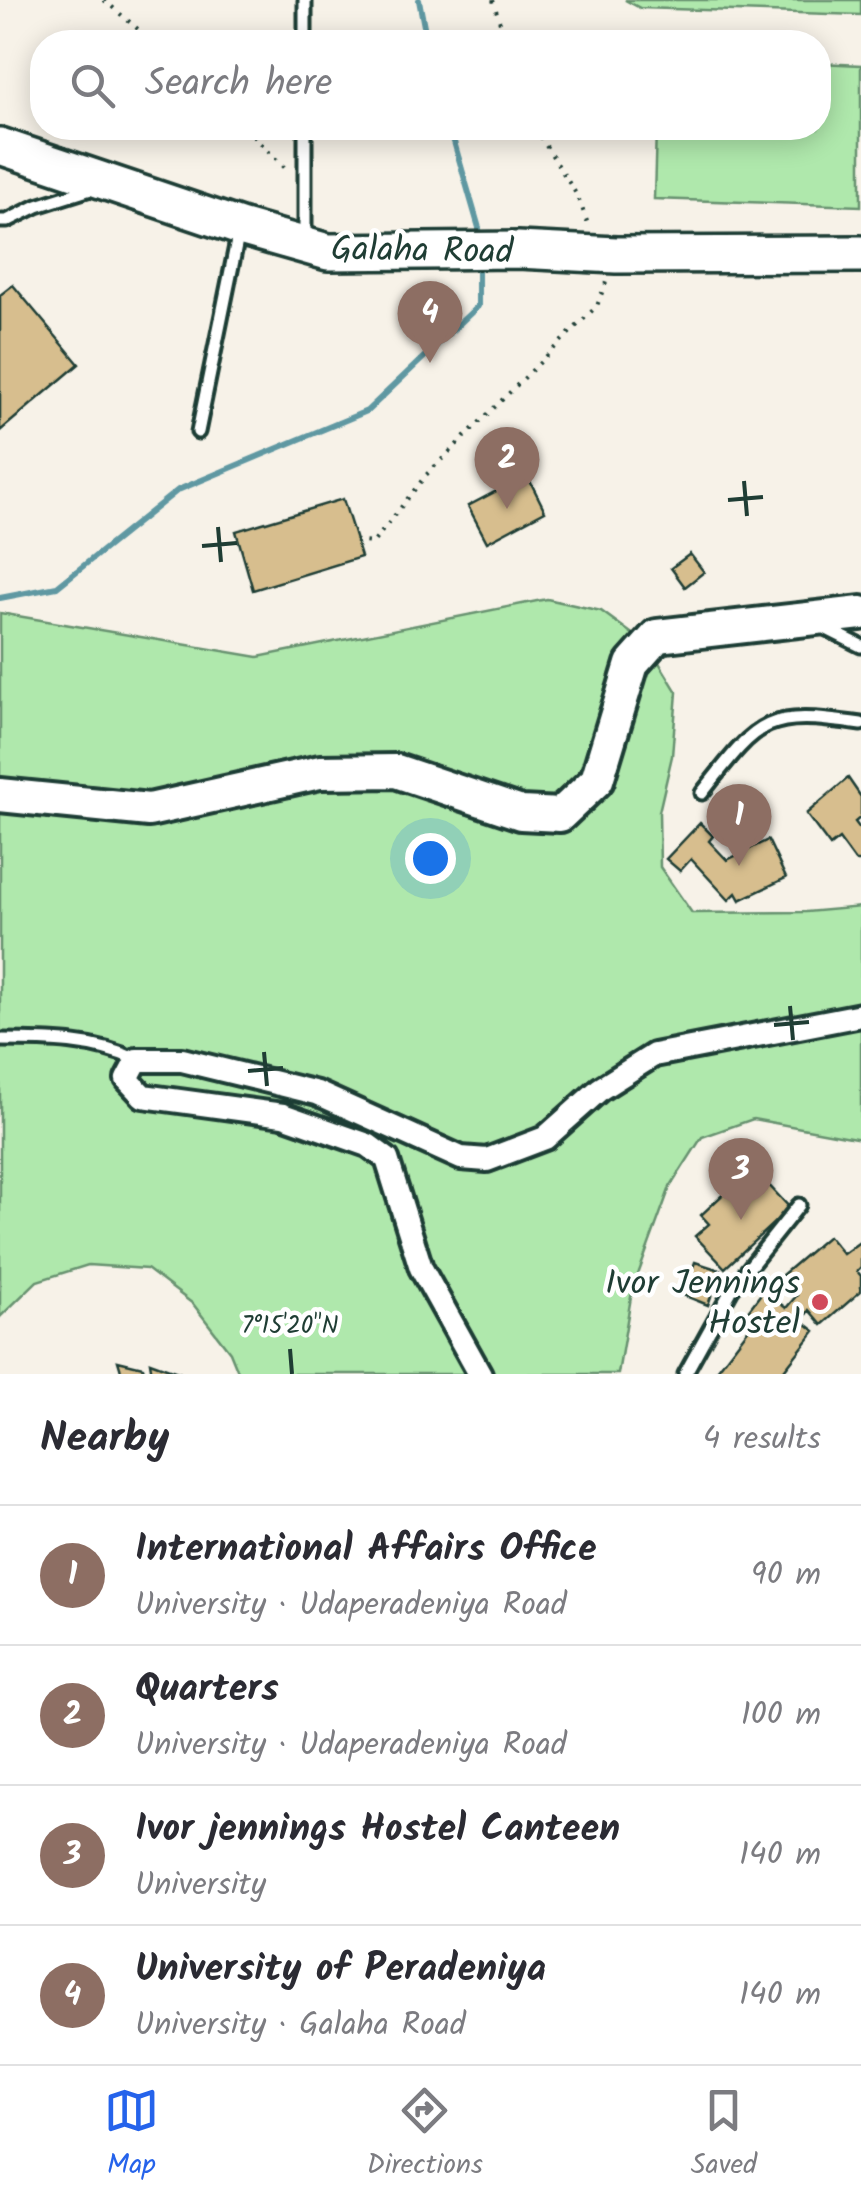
<!DOCTYPE html>
<html lang="en">
<head>
<meta charset="utf-8">
<style>
  :root { --surface:#fff; --page:#f2f2f3; --text:#2b2b33; --muted:#7c7c81; --line:#e1e1e2; --accent:#2563eb }
  body { margin:0; font-family:Kalam,sans-serif; background:var(--page); color:var(--text) }
  .you { position:absolute; left:430px; top:858px; width:35px; height:35px; margin:-25px; border:8px solid #fff; border-radius:50%; background:#1a73e8; box-shadow:0 0 0 15px #1a73e833 }
  .badge { display:grid; place-items:center; width:65px; height:65px; border-radius:50%; background:var(--accent); color:#fff; font-size:32px; font-weight:700 }
  .pin { position:absolute; translate:-50% -82px; filter:drop-shadow(0 2px 5px #0008) }
  .pin::after { content:''; position:absolute; top:52px; width:35px; height:30px; background:inherit; clip-path:polygon(0 0,100% 0,50% 100%) }
  .list { margin:0; padding:0; list-style:none }
  h2 { display:flex; justify-content:space-between; align-items:center; height:130px; margin:0; padding:0 40px; font-size:42px }
  h2 small { font-size:32px; font-weight:400; color:var(--muted) }
  .list li { display:grid; grid-template-columns:65px 1fr auto; gap:30px; align-items:center; box-sizing:border-box; height:140px; padding:0 40px; border-top:2px solid var(--line) }
  .list b { display:block; font-size:38px; white-space:nowrap }
  .list p { margin:0; font-size:32px; white-space:nowrap; color:var(--muted) }
  .list em { font-size:32px; font-style:normal; color:var(--muted) }
  .icon { flex:none; width:55px; height:55px; fill:none; stroke:currentColor; stroke-width:2; stroke-linecap:round; stroke-linejoin:round }
  .map { position:relative; flex:none; width:861px; height:1374px; overflow:hidden }
  .search { position:absolute; background:var(--surface); box-shadow:0 5px 25px #0003; left:30px; right:30px; top:30px; height:110px; display:flex; align-items:center; gap:25px; box-sizing:border-box; padding:0 35px; border-radius:40px; color:var(--muted); font-size:38px }
  .sheet { height:690px; background:var(--surface) }
  nav { display:flex; justify-content:space-around; align-items:center; box-sizing:border-box; height:140px; border-top:2px solid var(--line); background:var(--surface); font-size:28px; color:var(--muted) }
  nav a { display:grid; justify-items:center; gap:5px }
  nav .on { color:var(--accent) }
  .map>svg:first-child { display:block }
  .green { fill:#afe8ac; stroke:#679270; stroke-width:2.5 }
  .lines { fill:none; stroke-linecap:round; stroke-linejoin:round }
  .stream { stroke:#5f98a2; stroke-width:6 }
  .building { fill:#d7be8e; stroke:#1f3d34; stroke-width:2.5 }
  .lane-casing { stroke:#1f3d34; stroke-width:19 }
  .street-casing { stroke:#1f3d34; stroke-width:30 }
  .secondary-casing { stroke:#1f3d34; stroke-width:40 }
  .primary-casing { stroke:#1f3d34; stroke-width:42 }
  .path { stroke:#1f3d34; stroke-width:4; stroke-dasharray:2.5 8; stroke-linecap:butt }
  .lane { stroke:#fff; stroke-width:11 }
  .street { stroke:#fff; stroke-width:22 }
  .secondary { stroke:#fff; stroke-width:32 }
  .primary { stroke:#fff; stroke-width:35 }
  .ticks { fill:none; stroke:#1f3d34; stroke-width:4 }
  .poi-dot { fill:#d1495b; stroke:#fff; stroke-width:4 }
  .labels { text-anchor:middle; stroke-width:9; stroke-linejoin:round; paint-order:stroke }
  .street-label { font-size:35px; fill:#1f3d34; stroke:#fff }
  .poi-label { font-size:35px; fill:#1f3d34; stroke:#fff; text-anchor:end }
  .ticks-label { font-size:25px; text-anchor:middle; fill:#1f3d34; stroke:#fff; stroke-width:9; stroke-linejoin:round; paint-order:stroke }
</style>
</head>
<body>
<div class="map">
<svg width="861" height="1374" viewBox="0 0 861 1374">
  <rect width="100%" height="100%" fill="#f7f2e8"/>
  <filter id="ink" filterUnits="userSpaceOnUse"><feTurbulence type="fractalNoise" baseFrequency=".01" numOctaves="2"/><feDisplacementMap in="SourceGraphic" scale="20" xChannelSelector="R" yChannelSelector="G"/><feConvolveMatrix kernelMatrix="1 2 1 2 8 2 1 2 1" color-interpolation-filters="sRGB"/></filter>
  <g filter="url(#ink)">
    <!-- green -->
    <path class="green" d="M625,0H861V15L640,8Z
      M819,63L861,65V206L654,199L656,128H818Z
      M547,599L601,611L649,646L677,692L672,756L659,812L660,867L692,913L806,912L861,907V1139L753,1119L702,1137L670,1187L632,1291L618,1374H239L230,1352L193,1304L147,1269L88,1265L37,1281L0,1317V613L258,657Z"/>
    <g class="lines">
      <!-- stream -->
      <path class="stream" d="M419,0L427,42
        M450,128L479,228V240
        M0,598L57,587L178,490L367,411L478,306V263"/>
    </g>
    <!-- building -->
    <path class="building" d="M13,285L79,364L0,431V295Z
      M527,475L545,511L487,542L468,506Z
      M343,499L361,557L253,590L236,531Z
      M690,554L704,572L685,587L671,568Z
      M848,778L861,797V817L855,822L861,830V861H855L839,839L830,846L806,814Z
      M700,823L713,836L709,841L727,860L768,840L786,878L740,900L736,893L729,900L691,859L680,871L666,859Z
      M752,1167L790,1208L725,1268L695,1236L709,1224L701,1215Z
      M828,1236L843,1254L861,1241V1267L857,1271L861,1276V1291L822,1325L809,1310L802,1321L815,1331L781,1374H714L756,1319L747,1312L763,1291L786,1308L797,1295L781,1276Z
      M695,1262L720,1270L708,1305L683,1295Z
      M118,1361L143,1367L145,1374H122Z
      M150,1362L183,1374H152Z"/>
    <g class="lines">
      <defs>
        <path id="lane" d="M305,0V42
          M0,221H7L37,206L94,188
          M305,240V128
          M198,432L239,231
          M825,624L827,629L861,646
          M702,793C760,719 765,710 861,724
          M0,1040C47,1040 94,1040 137,1060
          M685,1374L732,1289L799,1205"/>
        <path id="street" d="M480,1374L421,1268L387,1159L368,1145L283,1115L143,1096L127,1079L137,1060H182L317,1093L461,1158L487,1160L545,1138L600,1089L654,1055L861,1015"/>
        <path id="secondary" d="M0,795L149,810L320,772L396,771L521,813L560,815L597,780L632,664L657,636L861,613"/>
        <path id="primary" d="M0,146L240,227L328,252L518,250L616,255L861,254"/>
      </defs>
      <!-- lane casing -->
      <use href="#lane" class="lane-casing"/>
      <!-- street casing -->
      <use href="#street" class="street-casing"/>
      <!-- secondary casing -->
      <use href="#secondary" class="secondary-casing"/>
      <!-- primary casing -->
      <use href="#primary" class="primary-casing"/>
      <!-- path -->
      <path class="path" d="M104,0L153,42
        M493,0L506,42
        M246,128L288,171
        M535,128L578,197L588,224
        M355,541L373,543L426,475L597,306L606,282"/>
      <!-- lane -->
      <use href="#lane" class="lane"/>
      <!-- street -->
      <use href="#street" class="street"/>
      <!-- secondary -->
      <use href="#secondary" class="secondary"/>
      <!-- primary -->
      <use href="#primary" class="primary"/>
    </g>
  </g>
  <!-- ticks -->
  <path class="ticks" d="M744,481L747,516M728,500L763,497M218,527L221,562M202,546L237,543M790,1006L793,1040M774,1025L809,1022M264,1052L267,1086M248,1071L283,1068M290,1349L292,1374"/>
  <!-- markers -->
  <circle class="poi-dot" cx="820" cy="1302" r="10"/>
  <g class="labels">
    <!-- street labels -->
    <g class="street-label">
      <text transform="translate(422 249) rotate(1)" y="12">Galaha Road</text>
    </g>
    <!-- poi labels -->
    <g class="poi-label">
      <text x="800" y="1294">Ivor Jennings<tspan x="800" dy="40">Hostel</tspan></text>
    </g>
  </g>
  <g class="ticks-label">
    <text x="290" y="1333">7°15'20"N</text>
  </g>
</svg>
<div class="you"></div>
<div class="pin badge" style="left:739px;top:866px;background:#8d6e63">1</div>
<div class="pin badge" style="left:507px;top:509px;background:#8d6e63">2</div>
<div class="pin badge" style="left:741px;top:1220px;background:#8d6e63">3</div>
<div class="pin badge" style="left:430px;top:363px;background:#8d6e63">4</div>
<div class="search"><svg class="icon" aria-label="search" viewBox="0 0 24 24"><circle cx="10" cy="10" r="6"/><path d="M15 15l6 6"/></svg>Search here</div>
</div>
<section class="sheet">
<h2>Nearby<small>4 results</small></h2>
<ul class="list">
<li><span class="badge" style="background:#8d6e63">1</span><div><b>International Affairs Office</b><p>University · Udaperadeniya Road</p></div><em>90 m</em></li>
<li><span class="badge" style="background:#8d6e63">2</span><div><b>Quarters</b><p>University · Udaperadeniya Road</p></div><em>100 m</em></li>
<li><span class="badge" style="background:#8d6e63">3</span><div><b>Ivor jennings Hostel Canteen</b><p>University</p></div><em>140 m</em></li>
<li><span class="badge" style="background:#8d6e63">4</span><div><b>University of Peradeniya</b><p>University · Galaha Road</p></div><em>140 m</em></li>
</ul>
</section>
<nav>
<a class="on"><svg class="icon" aria-label="map" viewBox="0 0 24 24"><path d="M3 6l6-2 6 2 6-2v14l-6 2-6-2-6 2zM9 4v14M15 6v14"/></svg>Map</a>
<a><svg class="icon" aria-label="directions" viewBox="0 0 24 24"><path d="M12 3l9 9-9 9-9-9zM9 14v-3h6M13 9l2 2-2 2"/></svg>Directions</a>
<a><svg class="icon" aria-label="saved" viewBox="0 0 24 24"><path d="M7 4h10v16l-5-4-5 4z"/></svg>Saved</a>
</nav>
</body>
</html>
